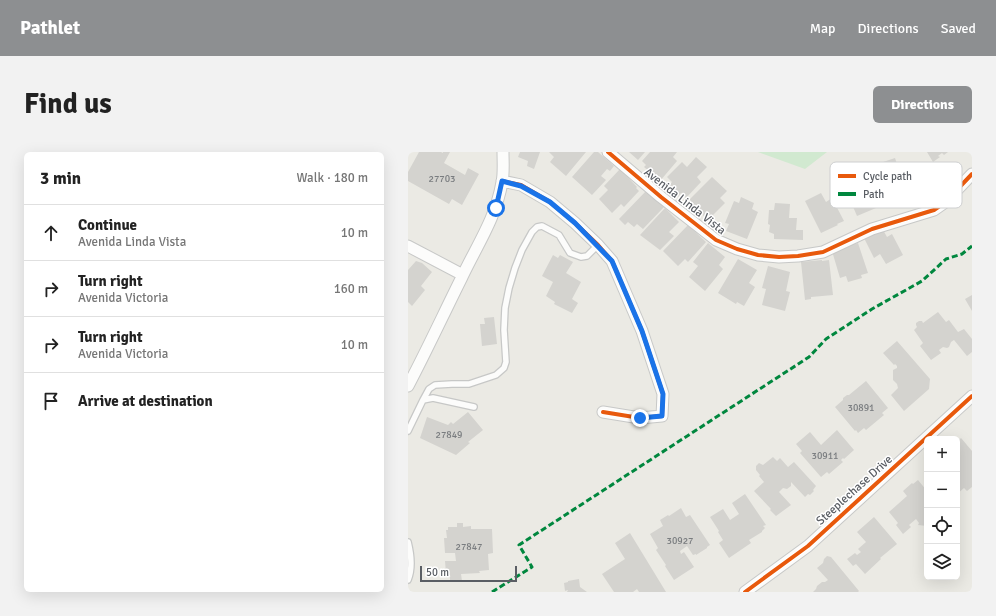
<!DOCTYPE html>
<html lang="en">
<head>
<meta charset="utf-8">
<style>
  :root { --surface:#fff; --page:#f2f2f2; --text:#222; --muted:#767676; --line:#e0e0e0; --accent:#8d8f91 }
  body { margin:0; font-family:Signika,sans-serif; background:var(--page); color:var(--text) }
  .controls { position:absolute; right:12px; bottom:12px; display:grid; overflow:hidden; border-radius:6px; box-shadow:0 4px 16px #0002 }
  .controls button { width:36px; height:36px; display:grid; place-items:center; padding:0; border:0; border-bottom:1px solid var(--line); background:var(--surface); color:var(--text); font:20px sans-serif }
  .scale { position:absolute; left:12px; bottom:10px; width:97px; box-sizing:border-box; padding-left:4px; border:2px solid #5a5e64; border-top:0; font-size:11px; line-height:14px; white-space:nowrap; color:#5a5e64; -webkit-text-stroke:3px #fff; paint-order:stroke }
  .stop { position:absolute; width:12px; height:12px; margin:-9px; border:3px solid #1a73e8; border-radius:50%; background:#fff }
  .stop.end { background:#1a73e8; border-color:#fff; box-shadow:0 1px 4px #0008 }
  .list { margin:0; padding:0; list-style:none }
  h2 { display:flex; justify-content:space-between; align-items:center; height:52px; margin:0; padding:0 16px; font-size:17px }
  h2 small { font-size:13px; font-weight:400; color:var(--muted) }
  .list li { display:grid; grid-template-columns:26px 1fr auto; gap:12px; align-items:center; box-sizing:border-box; height:56px; padding:0 16px; border-top:1px solid var(--line) }
  .list b { display:block; font-size:15px; white-space:nowrap }
  .list p { margin:0; font-size:13px; white-space:nowrap; color:var(--muted) }
  .list em { font-size:13px; font-style:normal; color:var(--muted) }
  .icon { flex:none; width:22px; height:22px; fill:none; stroke:currentColor; stroke-width:2; stroke-linecap:round; stroke-linejoin:round }
  .map { position:relative; flex:none; width:564px; height:440px; overflow:hidden; border-radius:6px }
  header { display:flex; align-items:center; gap:24px; box-sizing:border-box; height:56px; padding:0 20px; background:var(--accent); color:#fff }
  header strong { font-size:19px }
  nav { display:flex; gap:22px; margin-inline-start:auto; font-size:14px }
  .intro { display:flex; align-items:center; justify-content:space-between; box-sizing:border-box; height:96px; padding:0 24px }
  h1 { margin:0; font-size:28px }
  .button { padding:10px 18px; border-radius:6px; background:var(--accent); color:#fff; font-size:14px; font-weight:700 }
  main { display:flex; gap:24px; padding:0 24px }
  aside { flex:1; background:var(--surface); border-radius:6px; box-shadow:0 4px 16px #0002 }
  .map>svg:first-child { display:block }
  .green { fill:#d1e9d0 }
  .building { fill:#d4d3cf }
  .lines { fill:none; stroke-linecap:round; stroke-linejoin:round }
  .lane-casing { stroke:#c7c8c7; stroke-width:8 }
  .street-casing { stroke:#c7c8c7; stroke-width:13 }
  .lane { stroke:#fcfcfb; stroke-width:5.5 }
  .street { stroke:#fcfcfb; stroke-width:11 }
  .quiet { stroke:#00873e; stroke-width:3; stroke-dasharray:6 3; stroke-linecap:butt }
  .cycleway-casing { stroke:#fff; stroke-width:6 }
  .cycleway { stroke:#e8590c; stroke-width:4 }
  .route { stroke:#1a73e8; stroke-width:5 }
  .labels { text-anchor:middle; stroke-width:3; stroke-linejoin:round; paint-order:stroke }
  .number-label { font-size:10px; fill:#797c7f }
  .street-label { font-size:12px; fill:#5a5e64; stroke:#fff }
  .key { fill:#fff; stroke:#cecfd0; stroke-width:1 }
  .key-label { font-size:11px; fill:#5a5e64 }
</style>
</head>
<body>
<header>
<strong>Pathlet</strong>
<nav><a>Map</a><a>Directions</a><a>Saved</a></nav>
</header>
<div class="intro"><h1>Find us</h1><a class="button">Directions</a></div>
<main>
<aside>
<h2>3 min<small>Walk · 180 m</small></h2>
<ul class="list">
<li><svg class="icon" aria-label="ahead" viewBox="0 0 24 24"><path d="M12 20V5M6 11l6-6 6 6"/></svg><div><b>Continue</b><p>Avenida Linda Vista</p></div><em>10 m</em></li>
<li><svg class="icon" aria-label="right" viewBox="0 0 24 24"><path d="M7 20v-9h11M14 6l5 5-5 5"/></svg><div><b>Turn right</b><p>Avenida Victoria</p></div><em>160 m</em></li>
<li><svg class="icon" aria-label="right" viewBox="0 0 24 24"><path d="M7 20v-9h11M14 6l5 5-5 5"/></svg><div><b>Turn right</b><p>Avenida Victoria</p></div><em>10 m</em></li>
<li><svg class="icon" aria-label="arrive" viewBox="0 0 24 24"><path d="M6 21V4h12l-3 4 3 4H6"/></svg><div><b>Arrive at destination</b></div></li>
</ul>
</aside>
<div class="map">
<svg width="564" height="440" viewBox="0 0 564 440">
  <rect width="100%" height="100%" fill="#ebeae4"/>
  <!-- green -->
  <path class="green" d="M350,0H419L397,17Z"/>
  <!-- building -->
  <path class="building" d="M11,0H33L35,1V0H42L36,11L57,23L60,16L71,22L54,53L44,47L41,52L0,29V20Z
    M112,0H132L126,17L119,14L120,9L110,5Z
    M141,0H178L158,24L142,10L146,5Z
    M186,0H190L206,14L202,19L199,17L193,24L198,28L184,43L164,25Z
    M221,0H237L230,8Z
    M242,0H269L265,5L269,9L252,29L236,15L238,13L234,9Z
    M519,0H540L536,3L534,1L530,4L532,5L525,10Z
    M288,5L299,15L289,25L293,30L278,46L273,41L270,45L260,35L264,30L259,25L274,10L279,15Z
    M487,6L489,12L494,10L504,40L485,46L482,38H475L466,13Z
    M212,17L229,35L228,36L231,39L216,55L213,52L204,61L191,47L200,38L196,34Z
    M452,21L468,56L449,64L443,50L436,53L427,32Z
    M304,25L319,39L312,46L317,51L300,68L280,49Z
    M238,39L256,55L235,77L229,72L226,75L220,70L217,73L211,67Z
    M413,41L418,50L424,46L436,69L429,72L430,73L413,81L397,49Z
    M333,45L346,51L344,57L350,60L339,87L318,79L321,72L317,71L326,49L331,51Z
    M367,51L382,52L381,66H389L388,78H395V88L366,87V82L361,80L362,73L360,72L361,58H366Z
    M257,56L271,70L261,80L266,84L252,98L232,83Z
    M280,73L298,90L280,110L277,107L270,114L255,99Z
    M474,76L479,85L484,82L495,103L478,112L472,102L466,106L456,86Z
    M300,91L317,105L311,113L315,117L297,139L281,125L290,114L285,110Z
    M450,91L460,121L453,123L454,126L440,130L438,124L432,126L424,99Z
    M145,103L150,106L152,103L165,110L158,121L173,130L164,147L170,151L164,161L146,152L147,150L138,144L145,130L134,124Z
    M330,107L349,118L341,131L347,135L336,154L329,150L328,152L310,141Z
    M414,108V109L421,108L425,143L403,145V147L397,148L393,110Z
    M8,109L14,111L24,120L13,134L17,138L4,154L0,150V118Z
    M360,114L382,120L378,139L382,140L377,159L354,153L358,137L354,136Z
    M564,143V159L557,147Z
    M530,160L538,170L541,168L550,180L556,177L564,187V200L559,204L546,188L543,190L541,195L539,196L535,195L531,198L533,201L523,208L512,194L515,191L506,178L509,175L508,173V171L511,169H514L515,171Z
    M86,165L89,192L74,194L72,172H77L76,166Z
    M489,189L522,227L521,237L496,259L483,243L490,236L489,232L485,228V218L489,216V214L487,212L486,213L475,201Z
    M458,229L480,256L474,261L476,263L458,278L456,276L450,281L448,278L447,279L427,255L435,248V246L439,243H441Z
    M60,260L75,278L60,290L62,291L48,303L12,286L19,265L40,273L43,270L45,272Z
    M429,278L446,298L436,307L435,306L433,308L435,310L421,322L419,320L413,325L392,301L394,299L388,292L402,280L413,293Z
    M553,286L564,299V335L559,339L556,336L549,342V290Z
    M365,305L369,309L372,306L380,315L386,310L408,334L405,338L406,339L402,343L400,342L397,345L383,330V334L379,337L375,336L371,340L383,353L368,364L362,358L363,357L346,339L356,330L351,324L352,323L348,318V314L351,311L355,313Z
    M510,328L519,339V374L510,373L511,371L508,367L501,373L503,375L495,382L488,373L490,371L481,360L499,344L495,339L504,331L505,332Z
    M337,342L358,373L355,374L357,376L354,379V380L341,388L343,391L321,406L311,391L315,388L310,380L311,379L302,365L315,357L322,368L331,362L324,351Z
    M273,356L278,365L282,363L302,393L299,395V396L288,403V402L285,403L279,394L272,399L273,402L276,400L286,415L266,428L257,414L258,413L248,398L250,396L242,382L255,374L252,368L260,363L261,364Z
    M466,365L489,392L472,406L473,407L457,422L448,412L445,414L439,407L447,401L449,403L453,400L450,397L458,390L449,380Z
    M49,371H55V375L63,374V377H84L85,401L80,402L81,418L71,419L72,421L53,422L54,429L42,430V425H40V421H38L37,409H48L47,401H37L36,386H39L38,378H40V375H49Z
    M222,381L258,440H231L229,437L225,440H206L194,422L217,407L207,391Z
    M419,404L423,405L451,439L450,440H405L408,437L409,434L414,430H417L420,428L409,416L415,411L416,407Z
    M171,427L172,435L179,440H159L160,438L157,439L156,431L160,430V429Z"/>
  <g class="lines">
    <defs>
      <path id="lane" d="M15,248L21,237L27,233L44,232H61L88,223L96,216L98,210L96,178L97,156L101,136L107,116L114,98L124,80L129,75L134,74L151,83L162,101L173,105L179,104L190,93
        M0,279L15,248L25,246L66,255
        M0,390C3,402 5,416 0,428"/>
      <path id="street" d="M200,0L253,45L308,88L329,97L350,103L371,105L390,104L415,100L464,77L526,58L536,51L545,42L564,22
        M94,29L113,33L142,50L167,71L190,93L204,109L234,179L255,242L254,264L232,266L195,260
        M0,94L55,123
        M0,234C19,198 36,161 54,125C69,93 88,66 94,30C96,21 95,10 95,0
        M337,440L400,394L564,244"/>
    </defs>
    <!-- lane casing -->
    <use href="#lane" class="lane-casing"/>
    <!-- street casing -->
    <use href="#street" class="street-casing"/>
    <!-- lane -->
    <use href="#lane" class="lane"/>
    <!-- street -->
    <use href="#street" class="street"/>
    <!-- quiet -->
    <path class="quiet" d="M84,440L124,415L111,393L401,205L418,187L464,157L514,129L538,107L554,102L564,94"/>
    <defs>
      <path id="cycleway" d="M200,0L253,45L308,88L329,97L350,103L371,105L390,104L415,100L464,77L526,58L536,51L545,42L564,22
        M94,29L113,33L142,50L167,71L190,93L204,109L234,179L255,242L254,264L232,266L195,260
        M337,440L400,394L564,244"/>
    </defs>
    <!-- cycleway casing -->
    <use href="#cycleway" class="cycleway-casing"/>
    <!-- cycleway -->
    <use href="#cycleway" class="cycleway"/>
  </g>
  <g class="lines">
    <!-- route -->
    <path class="route" d="M88,56L94,29L113,34L142,50L167,71L204,109L234,179L255,242L254,264L232,266"/>
  </g>
  <g class="labels">
    <!-- number labels -->
    <g class="number-label">
      <text x="34" y="30">27703</text>
      <text x="453" y="259">30891</text>
      <text x="41" y="286">27849</text>
      <text x="417" y="307">30911</text>
      <text x="272" y="392">30927</text>
      <text x="61" y="398">27847</text>
    </g>
    <!-- street labels -->
    <g class="street-label">
      <text transform="translate(277 49) rotate(38)" y="4">Avenida Linda Vista</text>
      <text transform="translate(446 338) rotate(-42)" y="4">Steeplechase Drive</text>
    </g>
  </g>
  <!-- legend -->
  <rect x="422" y="10" width="132" height="46" rx="6" class="key"/>
  <rect x="430" y="22" width="18" height="4" fill="#e8590c"/>
  <rect x="430" y="40" width="18" height="4" fill="#00873e"/>
  <g class="key-label">
    <text x="455" y="28">Cycle path</text>
    <text x="455" y="46">Path</text>
  </g>
</svg>
<div class="controls">
<button>+</button>
<button>−</button>
<button><svg class="icon" aria-label="locate" viewBox="0 0 24 24"><circle cx="12" cy="12" r="6"/><path d="M12 2v4M12 18v4M2 12h4M18 12h4"/></svg></button>
<button><svg class="icon" aria-label="layers" viewBox="0 0 24 24"><path d="M12 4l9 5-9 5-9-5zM3 14l9 5 9-5"/></svg></button>
</div>
<div class="scale">50 m</div>
<div class="stop" style="left:88px;top:56px"></div>
<div class="stop end" style="left:232px;top:266px"></div>
</div>
</main>
</body>
</html>
